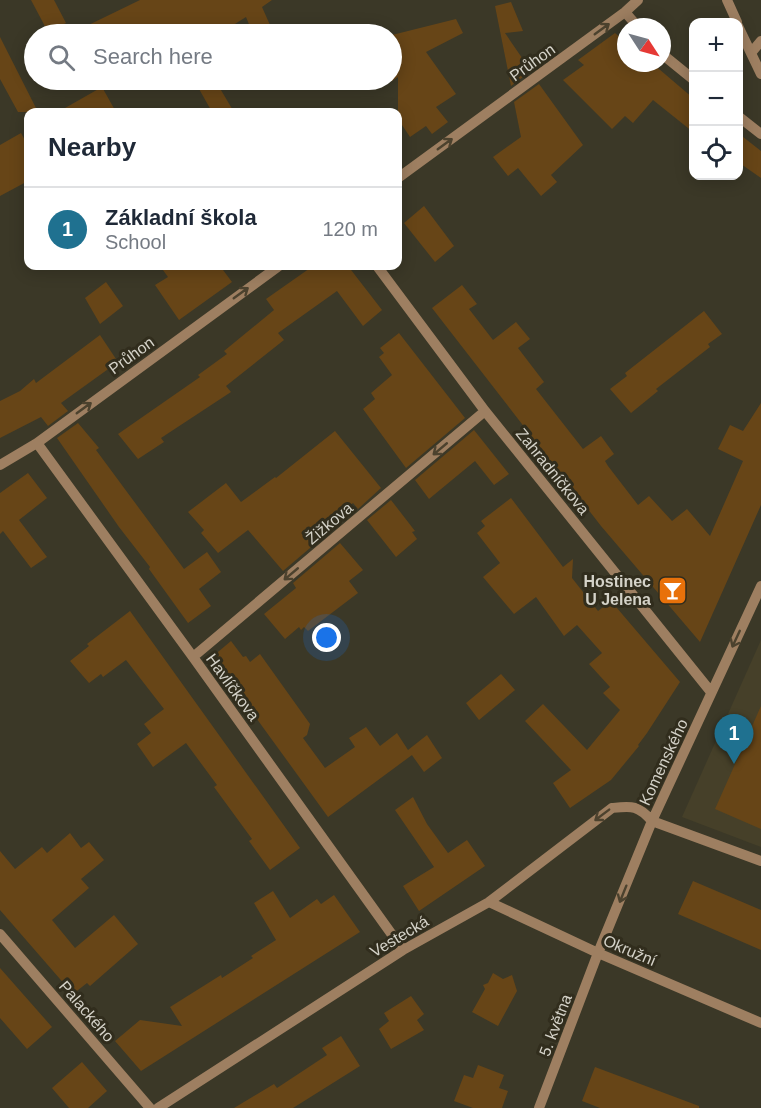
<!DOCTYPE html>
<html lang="en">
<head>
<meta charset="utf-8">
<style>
  :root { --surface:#fff; --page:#f2f2f3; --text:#1f2937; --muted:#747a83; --line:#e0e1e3; --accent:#1f7190 }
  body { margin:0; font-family:Arial,sans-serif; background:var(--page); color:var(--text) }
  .controls { position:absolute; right:18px; top:18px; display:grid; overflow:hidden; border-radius:12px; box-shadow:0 3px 15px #0003 }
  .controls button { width:54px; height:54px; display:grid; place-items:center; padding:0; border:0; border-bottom:2px solid var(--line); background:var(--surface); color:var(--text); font:30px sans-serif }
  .compass { position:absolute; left:617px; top:18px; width:54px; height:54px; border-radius:50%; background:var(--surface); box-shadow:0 3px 15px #0003; rotate:126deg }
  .you { position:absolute; left:327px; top:638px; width:21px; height:21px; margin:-15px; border:4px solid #fff; border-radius:50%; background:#1a73e8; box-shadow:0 0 0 9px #1a73e833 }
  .badge { display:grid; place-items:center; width:39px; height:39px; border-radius:50%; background:var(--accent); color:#fff; font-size:20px; font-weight:700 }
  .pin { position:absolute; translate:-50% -50px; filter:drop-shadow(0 2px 3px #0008) }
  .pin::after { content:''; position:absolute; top:32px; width:21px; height:18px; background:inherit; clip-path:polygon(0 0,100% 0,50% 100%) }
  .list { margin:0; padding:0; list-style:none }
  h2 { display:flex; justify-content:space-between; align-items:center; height:78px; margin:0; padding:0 24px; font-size:26px }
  h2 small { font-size:20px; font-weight:400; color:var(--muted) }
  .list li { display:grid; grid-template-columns:39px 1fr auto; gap:18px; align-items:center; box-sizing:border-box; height:84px; padding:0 24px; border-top:2px solid var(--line) }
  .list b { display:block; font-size:22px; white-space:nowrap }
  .list p { margin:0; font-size:20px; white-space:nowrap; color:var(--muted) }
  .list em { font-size:20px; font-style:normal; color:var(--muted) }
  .icon { flex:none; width:33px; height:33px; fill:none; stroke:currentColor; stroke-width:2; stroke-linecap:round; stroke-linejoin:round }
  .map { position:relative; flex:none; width:761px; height:1108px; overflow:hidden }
  .search { position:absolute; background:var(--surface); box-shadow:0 3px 15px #0003; left:24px; top:24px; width:378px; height:66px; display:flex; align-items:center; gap:15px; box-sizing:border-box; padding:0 21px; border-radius:33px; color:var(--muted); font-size:22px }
  .panel { position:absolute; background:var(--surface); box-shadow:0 3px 15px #0003; left:24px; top:108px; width:378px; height:162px; border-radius:12px }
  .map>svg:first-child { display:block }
  .built { fill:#464029 }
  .building { fill:#674517 }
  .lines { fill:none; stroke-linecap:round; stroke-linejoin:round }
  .minor { stroke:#9e7f61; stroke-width:10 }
  .oneway { stroke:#4c422e }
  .labels { text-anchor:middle; stroke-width:6; stroke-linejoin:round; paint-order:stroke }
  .street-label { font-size:16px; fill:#d4d2c8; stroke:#312d1d }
  .poi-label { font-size:16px; font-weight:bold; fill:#d4d2c8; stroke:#312d1d; text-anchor:end }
</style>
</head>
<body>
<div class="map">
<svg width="761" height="1108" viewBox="0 0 761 1108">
  <rect width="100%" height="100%" fill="#3b3827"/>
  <!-- built -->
  <path class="built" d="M761,640V847L682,817Z"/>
  <!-- building -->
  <path class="building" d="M31,0H54L66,23L48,32Z
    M140,0H272L262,7L274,34H253L246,17L219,34H70Z
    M511,2L523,31L505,33L531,71L511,86L495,6Z
    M456,19L463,33L426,52L456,94L436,107L448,122L432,134L426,126L410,137L398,119V77L392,81V35Z
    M615,33L626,42V63H652L693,98V132L653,100L633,123L625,116L612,129L563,80L584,65L578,60Z
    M0,37L38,112H18L0,79Z
    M194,80H215L234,112H212Z
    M539,84L583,145L551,175L557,182L541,196L518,168L508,176L493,157L521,137L514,102Z
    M102,87L116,112H58Z
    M21,133L28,146V181L0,196V145Z
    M738,133L761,151V178L738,162Z
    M424,206L454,246L435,262L404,223Z
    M160,266H220L232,282L179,320L155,285L168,277Z
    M313,266H348L382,310L363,326L337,291L278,333L284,340L226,386L231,392L161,438L164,442L138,459L118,434L200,377L198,375L227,354L224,351L274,310L266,299Z
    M106,282L123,306L100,324L85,298Z
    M462,285L477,304L469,309L493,340L516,322L530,339L518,348L544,382L536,389L583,449L601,436L614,454L605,461L608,466L638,505L649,496L672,521L687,509L710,536L743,461L718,449L730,425L743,431L761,403V505L700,642L601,526L432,308Z
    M704,311L722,334L708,344L710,347L656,389L658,391L631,413L610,389L627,376L625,373Z
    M399,333L465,418L406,468L363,409L375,399L371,393L392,375L379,357L384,353L380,348Z
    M100,335L118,362L61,403L68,411L48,426L41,417L0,438V401L20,391L34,379L36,383Z
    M78,423L99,448L96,450L184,569L207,552L221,572L199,589L211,606L188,623L149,569L150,567L119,527L57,438Z
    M474,430L509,474L494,485L475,461L429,499L415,480Z
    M335,431L381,488L358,509L353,503L326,526L330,531L283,571L248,530L218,553L201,533L204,530L188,512L226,483L241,502L275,477L276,478Z
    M28,473L47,498L19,520L47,557L31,568L3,531L0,534V493Z
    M511,498L563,567L573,559L572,578L598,611L611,601L680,682L647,733L638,745L639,746L611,780L570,808L553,783L571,770L525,721L543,704L587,750L620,710L603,693L610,687L589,664L602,653L577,625L564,636L536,597L514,614L483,577L500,563L477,533L485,526L481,521Z
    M391,500L415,531L412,532L417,539L396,557L367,520Z
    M340,543L363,570L349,581L358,593L308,631L304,627L301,630L299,627L285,639L264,614L296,588L293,583Z
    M130,611L300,848L270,870L249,841L252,839L214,787L217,785L186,743L153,767L137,744L151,733L144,724L164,709L126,660L103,677L101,674L89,683L70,661L89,646L87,644Z
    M231,641L243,657L246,656L250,662L260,654L310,724L307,735L303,738L325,768L355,747L349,738L366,727L380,746L397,733L408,750L427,735L442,758L424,772L409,751L412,755L328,817L212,657Z
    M501,674L515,690L479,720L466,703Z
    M761,706V829L715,809Z
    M413,797L427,824L448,853L467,840L485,866L419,911L403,886L434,867L395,810Z
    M70,833L81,848L89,842L104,860L81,879L89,888L52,920L75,948L114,915L138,944L90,986L87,983L73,994L0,910V851L15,869L42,847L47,853Z
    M693,881L761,910V950L678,914Z
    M273,891L290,918L317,899L321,904L334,895L360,932L141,1071L115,1041L140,1020L182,1026L170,1007L221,975L222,978L253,958L251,956L276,940L254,903Z
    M0,968L52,1027L27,1049L0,1018Z
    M493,973L503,979L512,975L517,991L498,1026L472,1012L485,989L483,985L488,983Z
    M411,996L424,1014L417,1020L424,1030L391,1049L379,1029L389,1021L384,1013Z
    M341,1036L360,1066L293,1108H234L274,1084L277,1088L327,1055L322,1048Z
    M82,1062L107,1091L88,1108H69L52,1088Z
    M478,1065L504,1075L499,1088L508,1091L502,1108H473L454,1101L464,1075L473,1078Z
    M595,1067L699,1106V1108H600L582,1101Z"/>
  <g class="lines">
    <!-- minor -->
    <path class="minor" d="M727,0L737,22
      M625,12L638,27
      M738,26L761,74
      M751,53L761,41
      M662,54L694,80
      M738,116L761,134
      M398,178L625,12L638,0
      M377,266L485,411L711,692
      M37,443L193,657L403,950
      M0,465L37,443L279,266
      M193,657L485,411
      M489,902L598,953L761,1023
      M0,934L150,1108
      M158,1108L403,950L489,902L612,808C632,806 638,805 652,821L761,861
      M539,1108L598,953L652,821L761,586"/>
  </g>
  <!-- one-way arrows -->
  <defs><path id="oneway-shaft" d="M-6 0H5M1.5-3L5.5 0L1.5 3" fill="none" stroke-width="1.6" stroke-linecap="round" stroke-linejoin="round" transform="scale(1.5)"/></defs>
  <g class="oneway">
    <use href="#oneway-shaft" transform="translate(602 29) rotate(-36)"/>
    <use href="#oneway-shaft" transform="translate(445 144) rotate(-36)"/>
    <use href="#oneway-shaft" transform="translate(241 293) rotate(-36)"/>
    <use href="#oneway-shaft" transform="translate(84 408) rotate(-36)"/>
    <use href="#oneway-shaft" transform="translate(440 449) rotate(140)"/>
    <use href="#oneway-shaft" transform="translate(291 574) rotate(140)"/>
    <use href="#oneway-shaft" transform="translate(736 639) rotate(115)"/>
    <use href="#oneway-shaft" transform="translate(602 815) rotate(143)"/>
    <use href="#oneway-shaft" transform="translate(623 894) rotate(112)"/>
  </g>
  <!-- icons -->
  <defs>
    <symbol id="bar-square" viewBox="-11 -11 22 22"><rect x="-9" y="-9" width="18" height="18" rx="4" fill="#e8710a" stroke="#312d1d"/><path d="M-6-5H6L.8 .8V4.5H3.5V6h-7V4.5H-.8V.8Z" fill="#fff"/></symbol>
  </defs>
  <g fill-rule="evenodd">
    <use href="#bar-square" x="656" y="574" width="33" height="33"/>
  </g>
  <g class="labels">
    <!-- street labels -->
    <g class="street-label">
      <text transform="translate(532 62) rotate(-36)" y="6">Průhon</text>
      <text transform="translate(131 355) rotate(-36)" y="6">Průhon</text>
      <text transform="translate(553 471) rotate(51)" y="6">Zahradníčkova</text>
      <text transform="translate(329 523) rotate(-40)" y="6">Žižkova</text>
      <text transform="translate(233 687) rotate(54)" y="6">Havlíčkova</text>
      <text transform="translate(663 762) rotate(-65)" y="6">Komenského</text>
      <text transform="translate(399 936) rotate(-31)" y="6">Vestecká</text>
      <text transform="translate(630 950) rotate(23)" y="6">Okružní</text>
      <text transform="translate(87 1011) rotate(49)" y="6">Palackého</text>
      <text transform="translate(555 1025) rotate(-69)" y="6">5. května</text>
    </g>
    <!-- poi labels -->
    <g class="poi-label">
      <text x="651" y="587">Hostinec<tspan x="651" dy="18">U Jelena</tspan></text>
    </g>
  </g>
</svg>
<div class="controls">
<button>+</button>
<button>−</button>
<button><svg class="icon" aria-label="locate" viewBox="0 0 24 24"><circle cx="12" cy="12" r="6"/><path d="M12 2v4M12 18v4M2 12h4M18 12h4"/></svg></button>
</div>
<svg class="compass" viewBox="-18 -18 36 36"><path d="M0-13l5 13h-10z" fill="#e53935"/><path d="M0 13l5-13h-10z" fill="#747a83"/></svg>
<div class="you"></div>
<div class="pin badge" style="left:734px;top:764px">1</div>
<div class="search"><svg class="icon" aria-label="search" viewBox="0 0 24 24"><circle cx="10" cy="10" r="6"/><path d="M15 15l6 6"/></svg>Search here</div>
<section class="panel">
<h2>Nearby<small></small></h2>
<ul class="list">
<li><span class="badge">1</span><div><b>Základní škola</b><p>School</p></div><em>120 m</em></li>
</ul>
</section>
</div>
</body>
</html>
